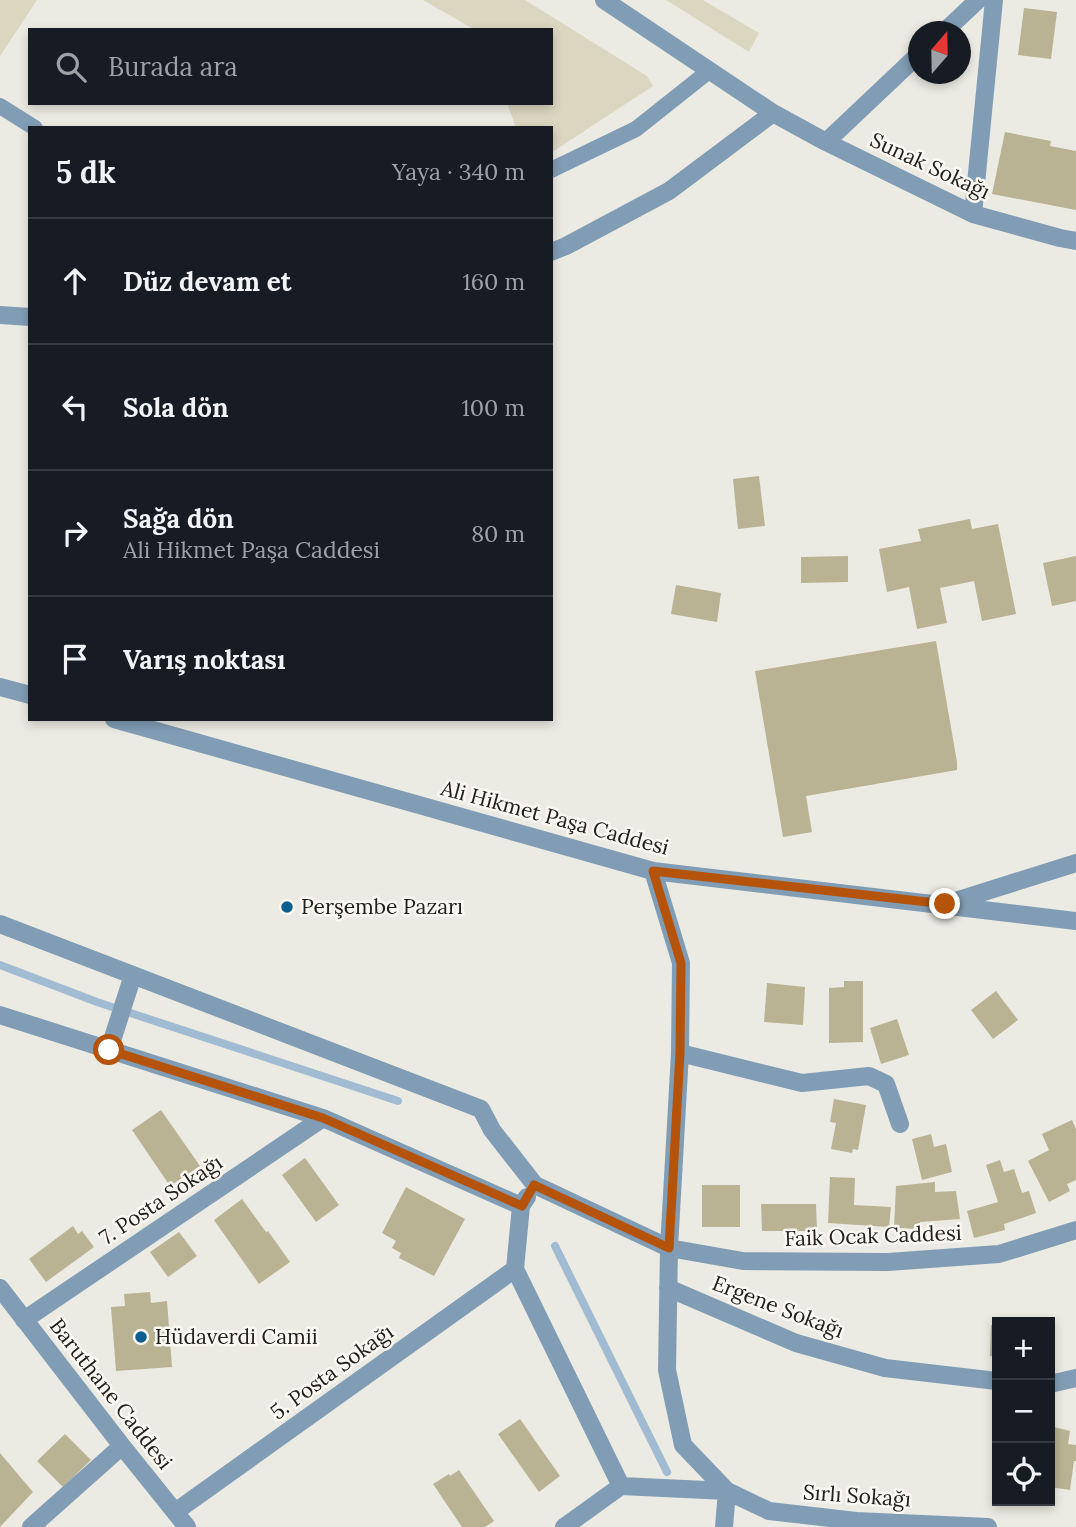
<!DOCTYPE html>
<html lang="tr">
<head>
<meta charset="utf-8">
<style>
  :root { --surface:#171b24; --page:#242831; --text:#f1f3f6; --muted:#9ea1a6; --line:#363941 }
  body { margin:0; font-family:Lora,serif; background:var(--page); color:var(--text) }
  .controls { position:absolute; right:21px; bottom:21px; display:grid; overflow:hidden; border-radius:0px; box-shadow:0 4px 10px #0003 }
  .controls button { width:63px; height:63px; display:grid; place-items:center; padding:0; border:0; border-bottom:2px solid var(--line); background:var(--surface); color:var(--text); font:35px sans-serif }
  .compass { position:absolute; left:908px; top:21px; width:63px; height:63px; border-radius:50%; background:var(--surface); box-shadow:0 4px 10px #0003; rotate:20deg }
  .stop { position:absolute; width:21px; height:21px; margin:-16px; border:5px solid #b45309; border-radius:50%; background:#fff }
  .stop.end { background:#b45309; border-color:#fff; box-shadow:0 2px 7px #0008 }
  .list { margin:0; padding:0; list-style:none }
  h2 { display:flex; justify-content:space-between; align-items:center; height:91px; margin:0; padding:0 28px; font-size:30px }
  h2 small { font-size:23px; font-weight:400; color:var(--muted) }
  .list li { display:grid; grid-template-columns:46px 1fr auto; gap:21px; align-items:center; box-sizing:border-box; height:126px; padding:0 28px; border-top:2px solid var(--line) }
  .list b { display:block; font-size:26px; white-space:nowrap }
  .list p { margin:0; font-size:23px; white-space:nowrap; color:var(--muted) }
  .list em { font-size:23px; font-style:normal; color:var(--muted) }
  .icon { flex:none; width:38px; height:38px; fill:none; stroke:currentColor; stroke-width:2; stroke-linecap:round; stroke-linejoin:round }
  .map { position:relative; flex:none; width:1076px; height:1527px; overflow:hidden }
  .search { position:absolute; background:var(--surface); box-shadow:0 4px 10px #0003; left:28px; top:28px; width:525px; height:77px; display:flex; align-items:center; gap:18px; box-sizing:border-box; padding:0 24px; border-radius:0px; color:var(--muted); font-size:26px }
  .panel { position:absolute; background:var(--surface); box-shadow:0 4px 10px #0003; left:28px; top:126px; width:525px; height:595px; border-radius:0px }
  .map>svg:first-child { display:block }
  .green { fill:#dbd6c0 }
  .lines { fill:none; stroke-linecap:round; stroke-linejoin:round }
  .stream { stroke:#a1bcd2; stroke-width:8 }
  .building { fill:#b9b394 }
  .lane { stroke:#819db5; stroke-width:16 }
  .street { stroke:#819db5; stroke-width:18 }
  .route { stroke:#b45309; stroke-width:9 }
  .poi-dot { fill:#0d5f91; stroke:#faf8f0; stroke-width:2.5 }
  .labels { text-anchor:middle; stroke-width:5; stroke-linejoin:round; paint-order:stroke }
  .street-label { font-size:21px; fill:#21201e; stroke:#faf8f0 }
  .poi-label { font-size:21px; fill:#21201e; stroke:#faf8f0; text-anchor:start }
</style>
</head>
<body>
<div class="map">
<svg width="1076" height="1527" viewBox="0 0 1076 1527">
  <rect width="100%" height="100%" fill="#ecebe3"/>
  <!-- green -->
  <path class="green" d="M0,0H37L0,56Z
    M423,0H525L647,76L653,86L551,153V128H516L507,103H551V30H475Z
    M666,0H703L759,33L749,52Z"/>
  <g class="lines">
    <!-- stream -->
    <path class="stream" d="M0,965L97,1002L398,1101
      M555,1246L667,1472"/>
  </g>
  <!-- building -->
  <path class="building" d="M1024,8L1057,12L1051,59L1018,55Z
    M1005,132L1051,141L1050,146L1076,151V210L992,194Z
    M759,476L765,526L738,529L733,479Z
    M970,519L972,529L998,524L1016,614L982,621L974,581L940,588L947,623L917,629L909,587L887,592L879,549L921,541L918,529Z
    M848,556V582L801,583V557Z
    M1076,556V601L1052,606L1043,563Z
    M676,585L721,593L717,622L671,614Z
    M936,641L957,762V770L806,796L812,832L783,837L755,671Z
    M844,981H863V1042L829,1043V988L844,987Z
    M767,983L805,987L803,1025L764,1022Z
    M996,991L1018,1020L993,1039L971,1010Z
    M897,1019L909,1055L881,1064L870,1028Z
    M834,1099L866,1105L858,1150L853,1149L852,1153L831,1149L836,1123L830,1122Z
    M161,1110L200,1166L170,1186L132,1130Z
    M1072,1120L1076,1129V1180L1067,1184L1070,1191L1049,1202L1028,1161L1049,1150L1042,1134Z
    M931,1134L934,1147L946,1144L952,1172L922,1180L912,1139Z
    M305,1158L339,1205L316,1222L282,1175Z
    M1000,1160L1004,1172L1014,1169L1022,1193L1029,1191L1036,1213L1004,1224L1005,1230L974,1238L967,1211L998,1202L986,1165Z
    M830,1177L855,1178L854,1205L891,1207L889,1227L828,1223Z
    M935,1182V1192L956,1191L960,1219L920,1222L921,1229L894,1228L896,1186Z
    M702,1185H740V1227H702Z
    M406,1187L465,1219L434,1276L399,1258L401,1253L392,1248L396,1241L382,1233Z
    M242,1199L266,1232L268,1231L290,1262L259,1284L214,1220Z
    M761,1204H816L817,1231H762Z
    M73,1226L78,1234L82,1231L94,1247L46,1282L29,1259Z
    M179,1232L197,1256L168,1277L150,1252Z
    M150,1292L151,1303L167,1301L172,1367L116,1371L111,1307L125,1306L124,1294Z
    M991,1325H997V1357L990,1356Z
    M520,1419L560,1476L539,1492L498,1434Z
    M1050,1426L1070,1431L1068,1444L1076,1445V1461H1074L1070,1490L1050,1487Z
    M65,1434L91,1460L63,1487L37,1461Z
    M0,1453L33,1492L0,1527Z
    M459,1470L494,1521L485,1527H462L433,1484L449,1474L450,1476Z"/>
  <g class="lines">
    <!-- lane -->
    <path class="lane" d="M0,106L35,128
      M551,170L636,129L709,71"/>
    <!-- street -->
    <path class="street" d="M604,0L773,113L826,142L973,214L1060,238L1076,241
      M944,32L978,0
      M826,142L918,55
      M973,214L994,0
      M551,252L566,246L669,191L773,113
      M0,315L30,317
      M0,687L30,695
      M114,719L653,871L1076,921
      M653,871L681,963L680,1053L669,1248L667,1370L683,1445L727,1491L769,1511L856,1521L988,1527
      M952,902L1076,863
      M0,924L481,1109L492,1130L535,1185L669,1248L743,1261L888,1262L999,1254L1076,1230
      M0,1015L323,1118L521,1206
      M109,1050L133,975
      M680,1053L802,1083L869,1076L886,1084L900,1124
      M527,1197L521,1206L515,1269L621,1486
      M0,1288L122,1446L187,1527
      M668,1288L796,1343L885,1368L997,1381
      M24,1320L323,1118
      M1050,1384L1076,1378
      M175,1512L515,1269
      M31,1527L122,1446
      M564,1527L621,1486L727,1491
      M724,1527L727,1491"/>
  </g>
  <g class="lines">
    <!-- route -->
    <path class="route" d="M109,1050L323,1118L522,1206L534,1185L669,1248L680,1053L681,963L653,871L945,904"/>
  </g>
  <!-- markers -->
  <g class="poi-dot">
    <circle cx="287" cy="907" r="7"/>
    <circle cx="141" cy="1337" r="7"/>
  </g>
  <g class="labels">
    <!-- street labels -->
    <g class="street-label">
      <text transform="translate(930 166) rotate(25)" y="7">Sunak Sokağı</text>
      <text transform="translate(555 818) rotate(15)" y="7">Ali Hikmet Paşa Caddesi</text>
      <text transform="translate(161 1200) rotate(-34)" y="7">7. Posta Sokağı</text>
      <text transform="translate(873 1236) rotate(-2)" y="7">Faik Ocak Caddesi</text>
      <text transform="translate(778 1307) rotate(21)" y="7">Ergene Sokağı</text>
      <text transform="translate(332 1372) rotate(-36)" y="7">5. Posta Sokağı</text>
      <text transform="translate(111 1394) rotate(52)" y="7">Baruthane Caddesi</text>
      <text transform="translate(857 1496) rotate(4)" y="7">Sırlı Sokağı</text>
    </g>
    <!-- poi labels -->
    <g class="poi-label">
      <text x="301" y="914">Perşembe Pazarı</text>
      <text x="155" y="1344">Hüdaverdi Camii</text>
    </g>
  </g>
</svg>
<div class="controls">
<button>+</button>
<button>−</button>
<button><svg class="icon" aria-label="locate" viewBox="0 0 24 24"><circle cx="12" cy="12" r="6"/><path d="M12 2v4M12 18v4M2 12h4M18 12h4"/></svg></button>
</div>
<svg class="compass" viewBox="-18 -18 36 36"><path d="M0-13l5 13h-10z" fill="#e53935"/><path d="M0 13l5-13h-10z" fill="#9ea1a6"/></svg>
<div class="stop" style="left:109px;top:1050px"></div>
<div class="stop end" style="left:945px;top:904px"></div>
<div class="search"><svg class="icon" aria-label="search" viewBox="0 0 24 24"><circle cx="10" cy="10" r="6"/><path d="M15 15l6 6"/></svg>Burada ara</div>
<section class="panel">
<h2>5 dk<small>Yaya · 340 m</small></h2>
<ul class="list">
<li><svg class="icon" aria-label="ahead" viewBox="0 0 24 24"><path d="M12 20V5M6 11l6-6 6 6"/></svg><div><b>Düz devam et</b></div><em>160 m</em></li>
<li><svg class="icon" aria-label="left" viewBox="0 0 24 24"><path d="M17 20v-9H6M10 6l-5 5 5 5"/></svg><div><b>Sola dön</b></div><em>100 m</em></li>
<li><svg class="icon" aria-label="right" viewBox="0 0 24 24"><path d="M7 20v-9h11M14 6l5 5-5 5"/></svg><div><b>Sağa dön</b><p>Ali Hikmet Paşa Caddesi</p></div><em>80 m</em></li>
<li><svg class="icon" aria-label="arrive" viewBox="0 0 24 24"><path d="M6 21V4h12l-3 4 3 4H6"/></svg><div><b>Varış noktası</b></div></li>
</ul>
</section>
</div>
</body>
</html>
